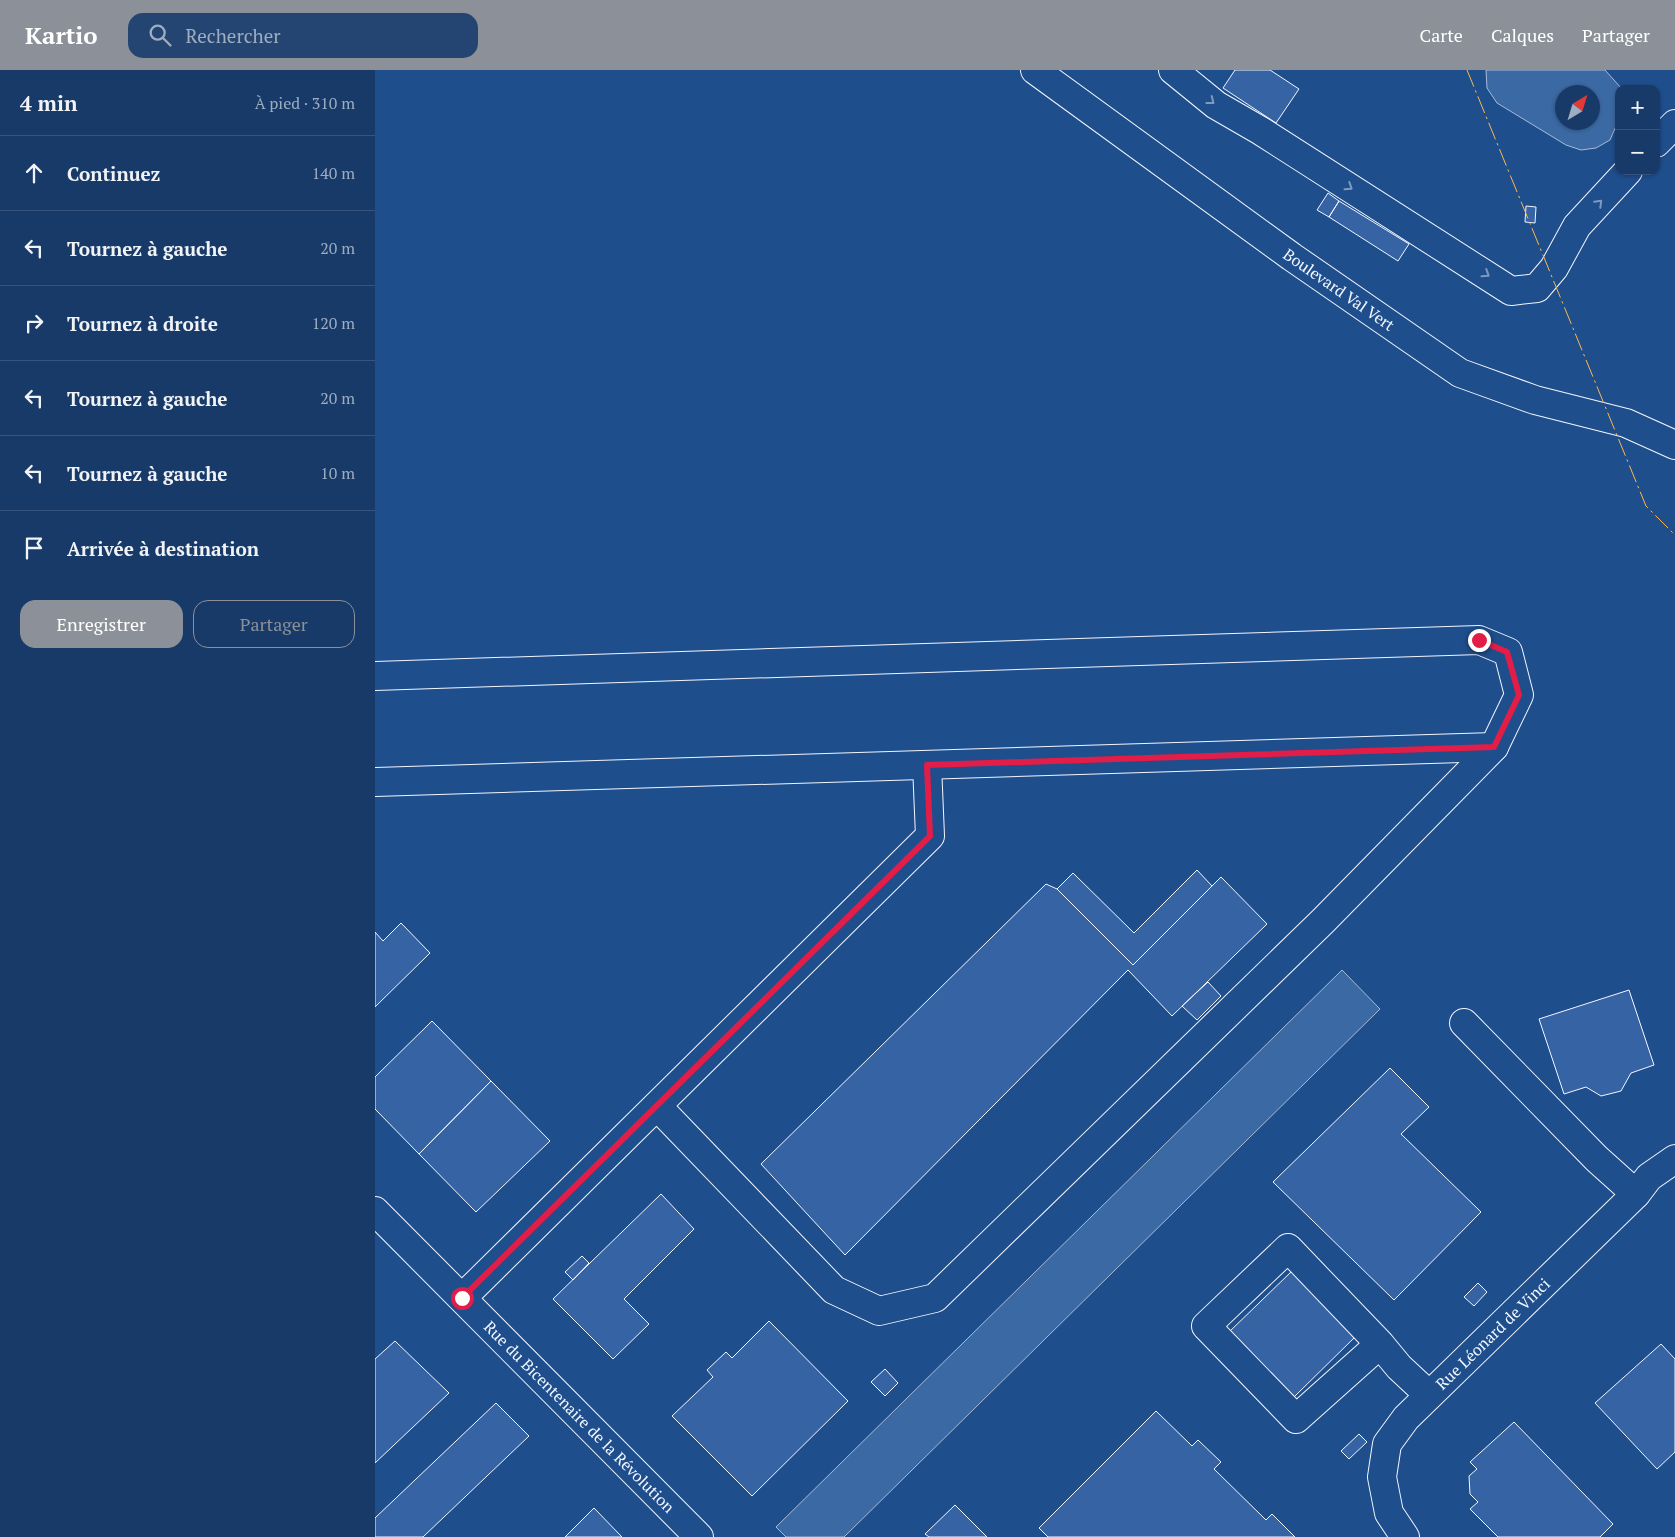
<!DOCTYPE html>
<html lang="fr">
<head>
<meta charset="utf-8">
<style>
  :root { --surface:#173a69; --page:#244571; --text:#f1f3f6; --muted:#9eadc0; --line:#36547d; --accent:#8c9099 }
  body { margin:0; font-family:"PT Serif",serif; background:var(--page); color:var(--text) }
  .controls { position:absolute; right:15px; top:15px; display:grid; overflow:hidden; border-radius:10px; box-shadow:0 1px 4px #0004 }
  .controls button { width:45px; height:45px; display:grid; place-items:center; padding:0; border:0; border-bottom:1px solid var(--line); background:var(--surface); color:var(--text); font:25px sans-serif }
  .compass { position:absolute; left:1180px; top:15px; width:45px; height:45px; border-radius:50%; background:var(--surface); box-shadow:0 1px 4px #0004; rotate:38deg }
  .stop { position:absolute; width:15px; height:15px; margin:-11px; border:4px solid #e11d48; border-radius:50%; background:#fff }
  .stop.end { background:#e11d48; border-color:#fff; box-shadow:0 1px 5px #0008 }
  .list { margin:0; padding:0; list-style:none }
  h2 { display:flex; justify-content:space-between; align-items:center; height:65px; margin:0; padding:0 20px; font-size:21px }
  h2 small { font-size:16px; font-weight:400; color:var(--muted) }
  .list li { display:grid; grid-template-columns:32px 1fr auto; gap:15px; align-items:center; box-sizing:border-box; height:75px; padding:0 20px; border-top:1px solid var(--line) }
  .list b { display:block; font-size:19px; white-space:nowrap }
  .list em { font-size:16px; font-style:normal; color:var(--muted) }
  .actions { display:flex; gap:10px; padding:15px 20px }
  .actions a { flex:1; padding:11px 0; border:1px solid var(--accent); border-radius:15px; text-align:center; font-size:18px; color:var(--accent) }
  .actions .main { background:var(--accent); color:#fff }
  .icon { flex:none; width:28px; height:28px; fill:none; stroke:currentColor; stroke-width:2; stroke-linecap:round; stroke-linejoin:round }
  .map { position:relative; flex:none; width:1300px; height:1467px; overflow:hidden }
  header { display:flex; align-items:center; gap:30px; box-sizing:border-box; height:70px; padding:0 25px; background:var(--accent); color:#fff }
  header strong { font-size:24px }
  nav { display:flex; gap:28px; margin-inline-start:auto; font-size:18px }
  .search { width:350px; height:45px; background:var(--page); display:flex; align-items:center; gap:12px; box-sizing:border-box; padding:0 18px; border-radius:15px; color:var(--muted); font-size:19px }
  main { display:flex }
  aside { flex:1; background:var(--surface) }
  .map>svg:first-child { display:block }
  .water { fill:#3b69a3; stroke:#a8bbd7; fill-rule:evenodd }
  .building { fill:#3563a3; stroke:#f2f6ff }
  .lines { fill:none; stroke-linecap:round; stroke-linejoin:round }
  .minor-casing { stroke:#f2f6ff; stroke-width:30 }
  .minor { stroke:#1f4e8c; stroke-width:28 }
  .power { stroke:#ffb74d; stroke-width:1; stroke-dasharray:18 4 2.5 4; stroke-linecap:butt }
  .oneway { stroke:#7e9ac0 }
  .route { stroke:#e11d48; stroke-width:6 }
  .labels { text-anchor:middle; stroke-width:4; stroke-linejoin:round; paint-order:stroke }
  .street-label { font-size:16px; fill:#f2f6ff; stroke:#1f4e8c }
</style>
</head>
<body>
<header>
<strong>Kartio</strong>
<div class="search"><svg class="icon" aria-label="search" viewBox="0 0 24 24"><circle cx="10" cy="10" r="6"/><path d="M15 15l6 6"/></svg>Rechercher</div>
<nav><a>Carte</a><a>Calques</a><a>Partager</a></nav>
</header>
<main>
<aside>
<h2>4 min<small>À pied · 310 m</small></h2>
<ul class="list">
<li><svg class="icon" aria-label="ahead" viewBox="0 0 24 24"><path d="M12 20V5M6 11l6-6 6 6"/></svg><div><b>Continuez</b></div><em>140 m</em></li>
<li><svg class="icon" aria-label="left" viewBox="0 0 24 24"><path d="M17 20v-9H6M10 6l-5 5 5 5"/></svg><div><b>Tournez à gauche</b></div><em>20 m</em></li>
<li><svg class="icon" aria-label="right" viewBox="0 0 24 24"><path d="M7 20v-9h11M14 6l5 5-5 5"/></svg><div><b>Tournez à droite</b></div><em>120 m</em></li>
<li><svg class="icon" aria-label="left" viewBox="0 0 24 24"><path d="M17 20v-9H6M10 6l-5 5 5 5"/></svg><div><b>Tournez à gauche</b></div><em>20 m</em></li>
<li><svg class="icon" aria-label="left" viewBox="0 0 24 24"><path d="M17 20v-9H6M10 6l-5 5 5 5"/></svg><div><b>Tournez à gauche</b></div><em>10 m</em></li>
<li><svg class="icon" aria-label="arrive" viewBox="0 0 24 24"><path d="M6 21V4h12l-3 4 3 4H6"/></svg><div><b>Arrivée à destination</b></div></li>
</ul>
<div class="actions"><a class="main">Enregistrer</a><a>Partager</a></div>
</aside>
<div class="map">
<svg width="1300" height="1467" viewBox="0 0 1300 1467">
  <rect width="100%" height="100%" fill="#1f4e8c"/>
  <!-- water -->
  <path class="water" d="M1111,0H1230L1247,19H1244V49L1235,70L1221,78L1206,80L1191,75L1122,33L1112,18ZM1188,22H1218V52H1188Z
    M967,900L1005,939L469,1467H411L401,1457Z"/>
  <!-- building -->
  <path class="building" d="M860,0H895L924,19L901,53L848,18Z
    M953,123L964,131L954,147L942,140Z
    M964,131L1034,174L1023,191L954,147Z
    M1151,136L1161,137L1160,153L1150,152Z
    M822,800L837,816L758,895L682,819L698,803L759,863Z
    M846,807L892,854L797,946L753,900L470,1185L386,1094L671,814L682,819L758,895Z
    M26,853L55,883L0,937V862L8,871Z
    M833,912L846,926L822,950L807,936Z
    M1254,920L1279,995L1256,1003L1246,1021L1226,1026L1211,1017L1189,1024L1164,949Z
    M57,951L116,1011L44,1084L0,1039V1007Z
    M1015,998L1054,1037L1026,1064L1106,1142L1019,1230L898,1112Z
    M116,1011L175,1071L101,1142L44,1084Z
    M286,1124L319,1159L249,1229L274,1254L238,1289L178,1229Z
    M207,1186L214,1193L198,1210L190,1202Z
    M917,1201L981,1266L918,1328L853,1263Z
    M1103,1213L1112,1222L1099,1236L1089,1227Z
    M394,1251L473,1331L377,1426L297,1346L338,1307L332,1300L351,1282L357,1288Z
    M20,1271L74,1323L0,1393V1289Z
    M1286,1274L1300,1289V1382L1282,1399L1220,1333Z
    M510,1299L523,1313L510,1326L496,1312Z
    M121,1333L154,1366L48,1467H0V1448Z
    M781,1341L817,1376L823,1370L846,1392L839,1399L891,1450L897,1444L920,1467H673L664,1458Z
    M1139,1352L1238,1454L1225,1467H1123L1095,1439L1103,1432L1095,1424L1094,1406L1102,1399L1095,1392Z
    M984,1364L992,1372L974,1389L966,1381Z
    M580,1435L612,1467H554L550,1464Z
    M219,1438L247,1467H190Z"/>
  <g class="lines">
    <defs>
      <g id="minor">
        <path id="s1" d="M660,0L917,187L1085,303L1160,330L1251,353L1300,375"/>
        <path d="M798,0L841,35L886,61L1136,221L1162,218L1179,198L1202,156L1253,101"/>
        <path d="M1281,73L1300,54"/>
        <path d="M0,606L1104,570L1133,582L1144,625L1119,677L948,851L560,1228L504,1241L459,1220L282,1036"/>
        <path d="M0,712L1119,677"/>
        <path d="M1089,953L1222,1089L1261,1124"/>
        <path id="s2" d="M0,1141L324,1467"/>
        <path d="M87,1228L555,766L552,695"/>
        <path d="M1005,1274L913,1178L831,1256L921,1349L1005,1274L1024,1297L1054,1325"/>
        <path id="s3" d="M1030,1467L1014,1443L1007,1407L1012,1374L1031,1348L1261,1124L1274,1107L1300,1089"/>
      </g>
    </defs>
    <!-- minor casing -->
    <use href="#minor" class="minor-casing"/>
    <!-- minor -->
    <use href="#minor" class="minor"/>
    <!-- power -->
    <path class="power" d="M1092,0L1271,436L1300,465"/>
  </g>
  <!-- one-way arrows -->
  <defs><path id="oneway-chevron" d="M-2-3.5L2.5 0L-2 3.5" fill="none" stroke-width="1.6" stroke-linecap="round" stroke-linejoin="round" transform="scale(1.25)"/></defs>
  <g class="oneway">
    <use href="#oneway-chevron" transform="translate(836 31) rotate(38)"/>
    <use href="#oneway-chevron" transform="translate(974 117) rotate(33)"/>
    <use href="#oneway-chevron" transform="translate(1224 133) rotate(-45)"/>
    <use href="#oneway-chevron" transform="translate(1111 204) rotate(33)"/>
  </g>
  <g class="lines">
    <!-- route -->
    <path class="route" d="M87,1228L555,766L552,695L1119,677L1144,625L1132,582L1104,570"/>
  </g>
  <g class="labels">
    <!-- street labels -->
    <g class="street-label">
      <text dy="6" stroke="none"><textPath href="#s1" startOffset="375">Boulevard Val Vert</textPath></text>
      <text dy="6" stroke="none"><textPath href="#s3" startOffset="252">Rue Léonard de Vinci</textPath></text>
      <text dy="6" stroke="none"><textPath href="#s2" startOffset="290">Rue du Bicentenaire de la Révolution</textPath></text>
    </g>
  </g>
</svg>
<div class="controls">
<button>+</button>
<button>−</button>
</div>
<svg class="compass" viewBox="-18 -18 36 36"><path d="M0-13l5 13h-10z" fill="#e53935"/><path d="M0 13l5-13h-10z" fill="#9eadc0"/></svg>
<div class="stop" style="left:87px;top:1228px"></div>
<div class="stop end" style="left:1104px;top:570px"></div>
</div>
</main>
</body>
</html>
